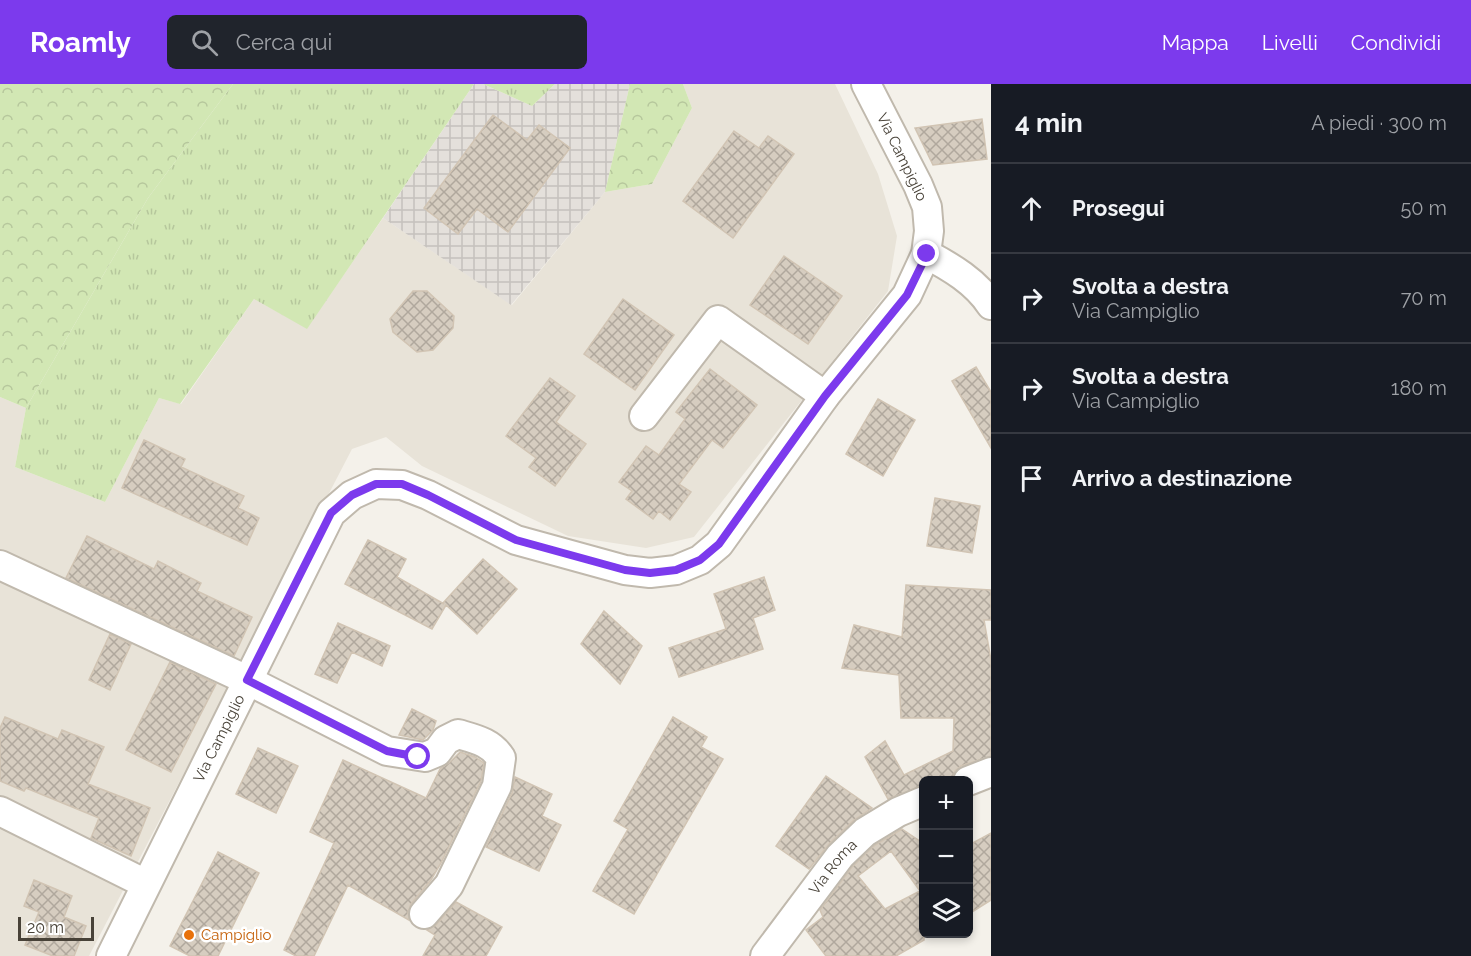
<!DOCTYPE html>
<html lang="it">
<head>
<meta charset="utf-8">
<style>
  :root { --surface:#171b24; --page:#20242c; --text:#f1f3f6; --muted:#9ea1a6; --line:#363941; --accent:#7c3aed }
  body { margin:0; font-family:Raleway,sans-serif; background:var(--page); color:var(--text) }
  .controls { position:absolute; right:18px; bottom:18px; display:grid; overflow:hidden; border-radius:9px; box-shadow:0 3px 9px #0003 }
  .controls button { width:54px; height:54px; display:grid; place-items:center; padding:0; border:0; border-bottom:2px solid var(--line); background:var(--surface); color:var(--text); font:30px sans-serif }
  .scale { position:absolute; left:18px; bottom:15px; width:76px; box-sizing:border-box; padding-left:6px; border:3px solid #484238; border-top:0; font-size:16px; line-height:21px; white-space:nowrap; color:#484238; -webkit-text-stroke:4px #fff; paint-order:stroke }
  .stop { position:absolute; width:18px; height:18px; margin:-14px; border:4px solid #7c3aed; border-radius:50%; background:#fff }
  .stop.end { background:#7c3aed; border-color:#fff; box-shadow:0 2px 6px #0008 }
  .list { margin:0; padding:0; list-style:none }
  h2 { display:flex; justify-content:space-between; align-items:center; height:78px; margin:0; padding:0 24px; font-size:26px }
  h2 small { font-size:20px; font-weight:400; color:var(--muted) }
  .list li { display:grid; grid-template-columns:39px 1fr auto; gap:18px; align-items:center; box-sizing:border-box; height:90px; padding:0 24px; border-top:2px solid var(--line) }
  .list b { display:block; font-size:22px; white-space:nowrap }
  .list p { margin:0; font-size:20px; white-space:nowrap; color:var(--muted) }
  .list em { font-size:20px; font-style:normal; color:var(--muted) }
  .icon { flex:none; width:33px; height:33px; fill:none; stroke:currentColor; stroke-width:2; stroke-linecap:round; stroke-linejoin:round }
  .map { position:relative; flex:none; width:991px; height:872px; overflow:hidden }
  header { display:flex; align-items:center; gap:36px; box-sizing:border-box; height:84px; padding:0 30px; background:var(--accent); color:#fff }
  header strong { font-size:28px }
  nav { display:flex; gap:33px; margin-inline-start:auto; font-size:21px }
  .search { width:420px; height:54px; background:var(--page); display:flex; align-items:center; gap:15px; box-sizing:border-box; padding:0 21px; border-radius:9px; color:var(--muted); font-size:22px }
  main { display:flex }
  aside { flex:1; background:var(--surface) }
  .map>svg:first-child { display:block }
  .residential { fill:#e8e3d8 }
  .industrial { fill:url(#industrial-grid) }
  .grass { fill:url(#grass-tufts) }
  .forest { fill:url(#forest-crowns) }
  .building { fill:url(#building-cross-hatch); stroke:#d1c4b3; stroke-width:1.5; fill-rule:evenodd }
  .lines { fill:none; stroke-linecap:round; stroke-linejoin:round }
  .minor-casing { stroke:#c0b9ad; stroke-width:32 }
  .minor { stroke:#fff; stroke-width:28 }
  .route { stroke:#7c3aed; stroke-width:8 }
  .food-dot { fill:#e8710a; stroke:#fff; stroke-width:2 }
  .labels { text-anchor:middle; stroke-width:5; stroke-linejoin:round; paint-order:stroke }
  .street-label { font-size:15px; fill:#484238; stroke:#fff }
  .food-label { font-size:15px; fill:#c56008; stroke:#fff; text-anchor:start }
</style>
</head>
<body>
<header>
<strong>Roamly</strong>
<div class="search"><svg class="icon" aria-label="search" viewBox="0 0 24 24"><circle cx="10" cy="10" r="6"/><path d="M15 15l6 6"/></svg>Cerca qui</div>
<nav><a>Mappa</a><a>Livelli</a><a>Condividi</a></nav>
</header>
<main>
<div class="map">
<svg width="991" height="872" viewBox="0 0 991 872">
  <defs>
    <pattern id="industrial-grid" width="8" height="8" patternUnits="userSpaceOnUse" patternTransform="scale(1.5)"><rect width="8" height="8" fill="#e4e0db"/><path d="M0 4h8M4 0v8" fill="none" stroke="#c5c1bd"/></pattern>
    <pattern id="grass-tufts" width="24" height="20" patternUnits="userSpaceOnUse" patternTransform="scale(1.5)"><rect width="24" height="20" fill="#d2e7b4"/><path d="M3 7l-1-3M5 7V3M7 7l1-3M15 17l-1-3M17 17v-4M19 17l1-3" fill="none" stroke="#b6c79c"/></pattern>
    <pattern id="forest-crowns" width="20" height="18" patternUnits="userSpaceOnUse" patternTransform="scale(1.5)"><rect width="20" height="18" fill="#d2e7b4"/><path d="M2 6a3 3 0 1 1 6 0M12 15a3 3 0 1 1 6 0" fill="none" stroke="#b6c79c"/></pattern>
    <pattern id="building-cross-hatch" width="8" height="8" patternUnits="userSpaceOnUse" patternTransform="scale(1.5)"><rect width="8" height="8" fill="#d6cdc0"/><path d="M0 0l8 8M0 8l8-8" fill="none" stroke="#b0a89d"/></pattern>
  </defs>
  <rect width="100%" height="100%" fill="#f4f1ea"/>
  <!-- residential -->
  <path class="residential" d="M683,0H835L878,90L897,152L888,207L694,453L646,464L568,452L422,382L386,353L352,365L89,872H0V313L26,324L15,383L105,418L159,314L181,320L254,215L307,244L383,134L512,221L605,108L652,100L692,24Z"/>
  <!-- industrial -->
  <path class="industrial" d="M474,0H483L532,22L555,0H630L605,108L511,221L383,134Z"/>
  <!-- grass -->
  <path class="grass" d="M233,0H474L307,245L254,215L180,320L159,314L105,418L15,383L26,324L148,114Z
    M483,0H555L532,22Z"/>
  <!-- forest -->
  <path class="forest" d="M0,0H233L148,114L26,324L0,313Z
    M630,0H683L692,24L652,100L605,108Z"/>
  <!-- building -->
  <path class="building" d="M493,31L527,56L539,41L570,64L508,148L477,125L458,150L424,124Z
    M982,35L987,75L933,81L915,44Z
    M734,47L759,64L768,52L794,70L733,154L683,117Z
    M784,172L842,212L808,260L750,221Z
    M413,207H427L454,232L453,244L433,266L417,268L393,248L390,235Z
    M623,215L674,251L635,306L584,270Z
    M976,283L991,308V364L952,297Z
    M710,285L757,321L723,364L712,356L679,400L691,408L670,436L659,427L653,435L626,415L632,407L619,398L646,362L659,371L685,335L676,328Z
    M550,294L575,312L556,338L586,360L555,402L529,383L536,374L506,352Z
    M878,315L915,336L883,392L846,370Z
    M144,356L185,375L181,383L244,412L238,424L259,434L247,461L122,404Z
    M935,414L980,422L972,469L927,462Z
    M87,452L154,485L158,477L201,499L197,507L252,533L234,572L66,494Z
    M368,456L406,475L397,493L444,520L443,519L483,475L517,505L477,550L446,521L432,545L345,500Z
    M764,493L775,526L753,534L763,565L679,593L669,564L726,545L714,510Z
    M906,501L991,506V536H984L991,576V672L961,682L955,687L952,696H924V701L888,715L865,673L885,657L904,691L953,667L954,634H901L899,591L842,584L854,541L902,553Z
    M604,527L642,562L620,600L581,560Z
    M338,539L390,562L382,582L352,568L337,599L315,590Z
    M110,550L131,560L110,606L89,596Z
    M170,578L216,600L171,688L126,666Z
    M412,625L436,637L433,646L423,656L399,651Z
    M5,633L58,655L62,646L104,663L88,700L150,724L131,772L91,754L99,734L26,704L24,707L0,697V644Z
    M673,633L707,653L701,663L723,675L634,830L593,807L628,745L614,737Z
    M258,664L298,682L276,729L236,710Z
    M460,668L475,673L484,679L481,697L441,779L431,796L411,820L408,828L409,836L348,801L314,872H296L284,866L334,759L310,748L343,676L426,714L440,685L450,678Z
    M826,692L872,724L854,736L829,760L809,785L776,762Z
    M515,693L552,710L542,732L561,741L539,787L486,763L512,709Z
    M902,745L924,760V856L896,872H826L806,846L823,833L820,826L852,783L875,761ZM891,767L920,807L885,825L858,792Z
    M991,749V816L969,830V761Z
    M218,768L259,789L218,872H190L170,862Z
    M34,796L72,812L64,833L86,842L74,872H53L25,861L39,828L24,822Z
    M456,818L502,843L486,872H423L435,851L427,846L436,841Z"/>
  <g class="lines">
    <defs>
      <g id="minor">
        <path d="M926,170C951,183 976,198 991,221"/>
        <path d="M644,332L718,236L825,312"/>
        <path d="M0,481L247,596L387,667L425,673L437,668L446,656L458,650C475,655 491,658 501,674L497,702L449,801L424,830"/>
        <path d="M968,697L991,688"/>
        <path d="M0,727L146,800"/>
        <path id="s1" d="M111,872L331,429L352,411L376,400L402,401L428,411L516,456L625,486L650,489L676,486L700,476L719,460L825,312L907,211L926,170L929,147L927,123L918,101L866,0"/>
        <path id="s2" d="M765,872L840,772L865,748L898,728L924,717"/>
      </g>
    </defs>
    <!-- minor casing -->
    <use href="#minor" class="minor-casing"/>
    <!-- minor -->
    <use href="#minor" class="minor"/>
  </g>
  <g class="lines">
    <!-- route -->
    <path class="route" d="M418,673L387,667L247,596L331,429L352,411L376,400H402L428,411L516,456L625,486L650,489L676,486L700,476L719,460L825,312L907,211L927,170"/>
  </g>
  <!-- markers -->
  <circle class="food-dot" cx="189" cy="851" r="6"/>
  <g class="labels">
    <!-- street labels -->
    <g class="street-label">
      <text transform="translate(902 73) rotate(64)" y="5">Via Campiglio</text>
      <text dy="5" stroke="none"><textPath href="#s1" startOffset="243">Via Campiglio</textPath></text>
      <text dy="5" stroke="none"><textPath href="#s2" startOffset="112">Via Roma</textPath></text>
    </g>
    <!-- food labels -->
    <g class="food-label">
      <text x="201" y="856">Campiglio</text>
    </g>
  </g>
</svg>
<div class="controls">
<button>+</button>
<button>−</button>
<button><svg class="icon" aria-label="layers" viewBox="0 0 24 24"><path d="M12 4l9 5-9 5-9-5zM3 14l9 5 9-5"/></svg></button>
</div>
<div class="scale">20 m</div>
<div class="stop" style="left:418px;top:673px"></div>
<div class="stop end" style="left:927px;top:170px"></div>
</div>
<aside>
<h2>4 min<small>A piedi · 300 m</small></h2>
<ul class="list">
<li><svg class="icon" aria-label="ahead" viewBox="0 0 24 24"><path d="M12 20V5M6 11l6-6 6 6"/></svg><div><b>Prosegui</b></div><em>50 m</em></li>
<li><svg class="icon" aria-label="right" viewBox="0 0 24 24"><path d="M7 20v-9h11M14 6l5 5-5 5"/></svg><div><b>Svolta a destra</b><p>Via Campiglio</p></div><em>70 m</em></li>
<li><svg class="icon" aria-label="right" viewBox="0 0 24 24"><path d="M7 20v-9h11M14 6l5 5-5 5"/></svg><div><b>Svolta a destra</b><p>Via Campiglio</p></div><em>180 m</em></li>
<li><svg class="icon" aria-label="arrive" viewBox="0 0 24 24"><path d="M6 21V4h12l-3 4 3 4H6"/></svg><div><b>Arrivo a destinazione</b></div></li>
</ul>
</aside>
</main>
</body>
</html>
